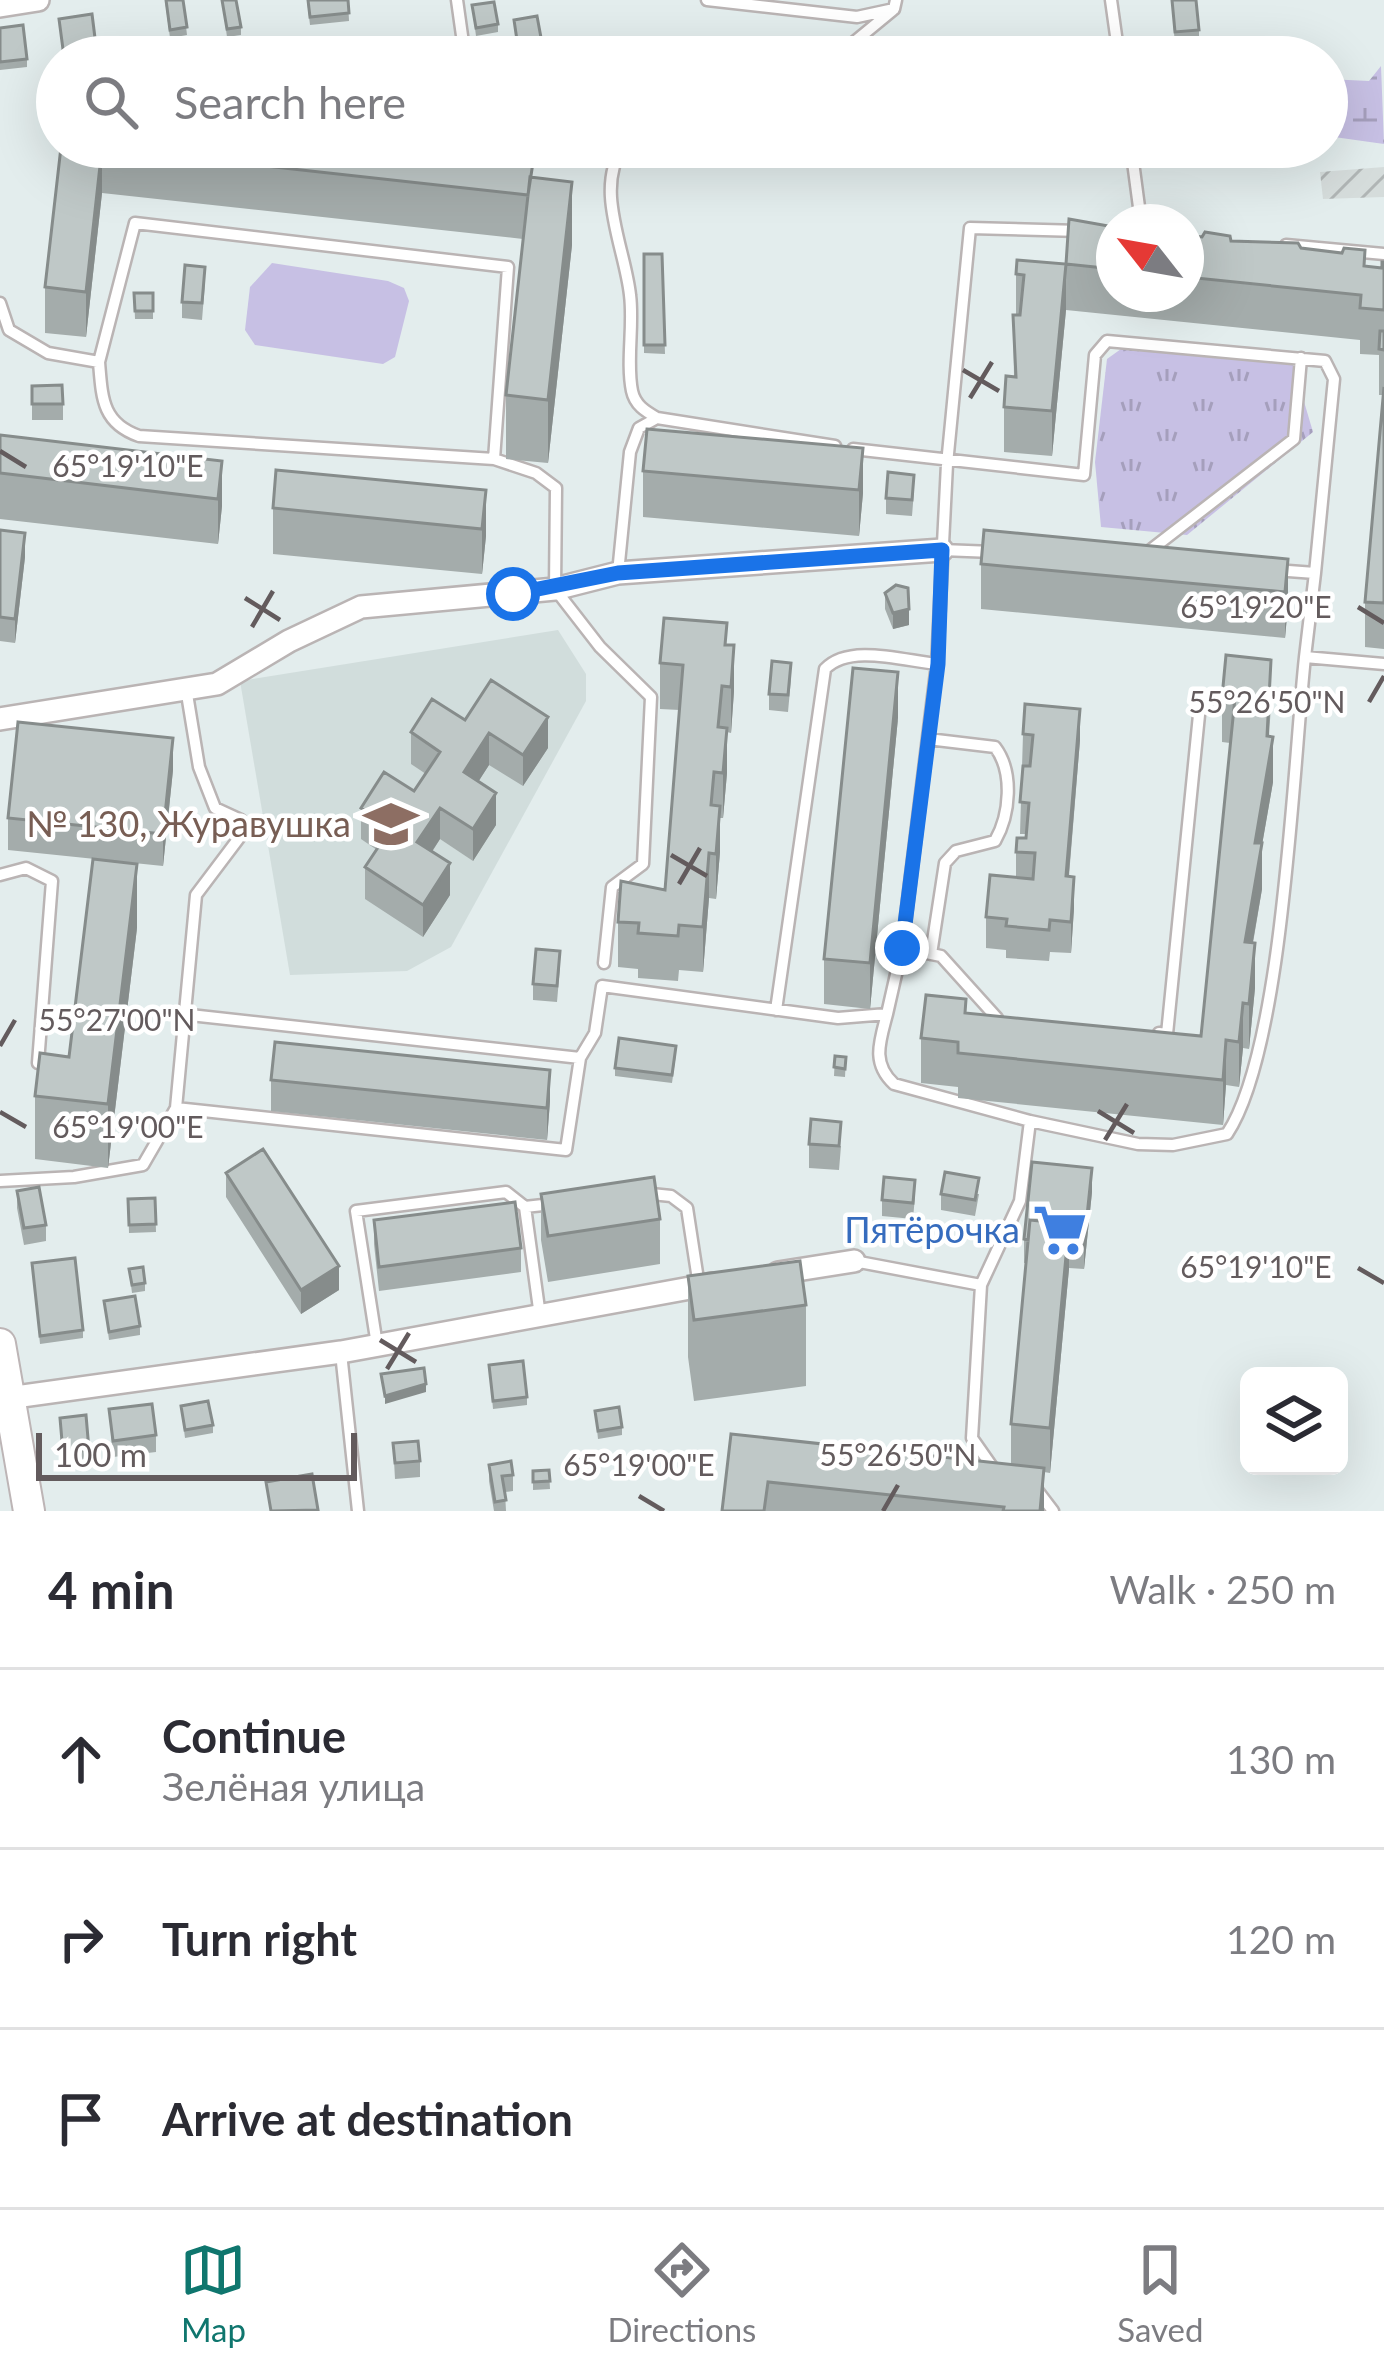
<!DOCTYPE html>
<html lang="en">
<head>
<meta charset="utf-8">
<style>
  :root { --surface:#fff; --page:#f7f7f7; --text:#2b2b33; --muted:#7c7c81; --line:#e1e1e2; --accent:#0f766e }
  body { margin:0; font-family:Lato,sans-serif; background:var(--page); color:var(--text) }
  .controls { position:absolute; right:36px; bottom:36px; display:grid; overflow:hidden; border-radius:18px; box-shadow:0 12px 48px #0002 }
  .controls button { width:108px; height:108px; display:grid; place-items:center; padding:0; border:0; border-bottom:3px solid var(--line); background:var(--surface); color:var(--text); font:60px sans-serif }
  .compass { position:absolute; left:1096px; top:204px; width:108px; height:108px; border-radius:50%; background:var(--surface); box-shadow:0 12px 48px #0002; rotate:301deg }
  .scale { position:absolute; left:36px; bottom:30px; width:321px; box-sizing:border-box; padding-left:12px; border:6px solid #635b5d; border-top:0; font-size:33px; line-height:42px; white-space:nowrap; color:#635b5d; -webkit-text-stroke:9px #fff; paint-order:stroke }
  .stop { position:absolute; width:36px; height:36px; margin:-27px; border:9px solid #1a73e8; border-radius:50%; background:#fff }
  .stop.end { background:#1a73e8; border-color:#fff; box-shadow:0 3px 12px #0008 }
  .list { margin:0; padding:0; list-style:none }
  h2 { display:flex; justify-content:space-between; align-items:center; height:156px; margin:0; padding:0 48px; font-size:51px }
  h2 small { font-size:39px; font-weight:400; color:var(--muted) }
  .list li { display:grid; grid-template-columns:78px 1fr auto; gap:36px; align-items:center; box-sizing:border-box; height:180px; padding:0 48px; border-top:3px solid var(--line) }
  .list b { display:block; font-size:45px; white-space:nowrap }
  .list p { margin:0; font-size:39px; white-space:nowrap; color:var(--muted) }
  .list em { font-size:39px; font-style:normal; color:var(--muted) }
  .icon { flex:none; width:66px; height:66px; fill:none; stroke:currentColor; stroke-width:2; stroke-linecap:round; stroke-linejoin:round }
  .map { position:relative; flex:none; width:1384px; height:1511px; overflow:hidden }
  .search { position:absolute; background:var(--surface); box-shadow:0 12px 48px #0002; left:36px; right:36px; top:36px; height:132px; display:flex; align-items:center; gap:30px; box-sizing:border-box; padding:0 42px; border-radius:66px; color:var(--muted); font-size:45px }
  .sheet { height:696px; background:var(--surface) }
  nav { display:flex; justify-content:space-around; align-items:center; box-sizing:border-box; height:168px; border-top:3px solid var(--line); background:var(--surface); font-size:33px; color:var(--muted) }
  nav a { display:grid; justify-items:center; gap:6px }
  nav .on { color:var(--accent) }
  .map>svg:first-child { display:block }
  .industrial { fill:url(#industrial-furrows) }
  .education { fill:#d1dddc }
  .wetland { fill:url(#wetland-marsh) }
  .park { fill:url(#park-tufts) }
  .garden { fill:#c7c0e4 }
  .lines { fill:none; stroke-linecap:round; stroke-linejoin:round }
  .lane-casing { stroke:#bab4b4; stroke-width:15 }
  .street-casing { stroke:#bab4b4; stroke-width:26 }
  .secondary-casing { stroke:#bdb5b6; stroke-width:34 }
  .lane { stroke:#fff; stroke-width:10 }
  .street { stroke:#fff; stroke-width:21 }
  .secondary { stroke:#fff; stroke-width:30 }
  .wall { fill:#a4acab }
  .shaded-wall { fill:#868c8b }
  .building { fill:#bfc8c7; stroke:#868c8b; stroke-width:3 }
  .route { stroke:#1a73e8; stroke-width:15 }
  .ticks { fill:none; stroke:#635b5d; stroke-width:4.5 }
  .labels { text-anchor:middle; stroke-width:9; stroke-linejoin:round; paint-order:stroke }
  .education-label { font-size:36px; fill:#785e54; stroke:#fff; text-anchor:end }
  .shop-label { font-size:36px; fill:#366cbe; stroke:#fff; text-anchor:end }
  .ticks-label { font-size:30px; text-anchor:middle; fill:#635b5d; stroke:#fff; stroke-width:9; stroke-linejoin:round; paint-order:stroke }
</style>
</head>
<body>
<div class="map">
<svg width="1384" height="1511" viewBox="0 0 1384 1511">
  <defs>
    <pattern id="industrial-furrows" width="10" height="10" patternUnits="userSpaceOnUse" patternTransform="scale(3)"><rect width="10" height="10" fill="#d5dcdb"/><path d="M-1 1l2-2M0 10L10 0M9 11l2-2" fill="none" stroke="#b0b5b5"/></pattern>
    <pattern id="wetland-marsh" width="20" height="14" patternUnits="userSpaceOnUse" patternTransform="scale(3)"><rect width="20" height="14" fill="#c7c0e4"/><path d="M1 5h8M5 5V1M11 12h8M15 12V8" fill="none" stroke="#a59fbc"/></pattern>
    <pattern id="park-tufts" width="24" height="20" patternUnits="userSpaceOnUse" patternTransform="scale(3)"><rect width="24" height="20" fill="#c7c0e4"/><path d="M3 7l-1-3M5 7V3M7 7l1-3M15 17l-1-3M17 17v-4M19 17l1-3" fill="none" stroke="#a59fbc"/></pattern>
  </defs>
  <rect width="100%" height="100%" fill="#e3eded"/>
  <!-- industrial -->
  <path class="industrial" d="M1384,167V197L1323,199L1320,172Z"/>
  <!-- education -->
  <path class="education" d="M558,630L586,674V701L451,947L407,971L290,975L240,681Z"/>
  <!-- wetland -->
  <path class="wetland" d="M1381,66L1384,144L1327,136L1332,115L1327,79L1369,81Z"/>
  <!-- park -->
  <path class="park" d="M1137,348L1292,361L1313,432L1187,535L1101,527L1095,462L1107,359L1121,349Z"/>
  <!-- garden -->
  <path class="garden" d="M272,263L388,281L404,288L409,301L395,357L383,364L255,345L245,330L250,287Z"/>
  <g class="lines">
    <defs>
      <path id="lane" d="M457,0L465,57
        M707,0L857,17L894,9L896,0
        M1111,0L1119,57
        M836,57L893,10
        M623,147C594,189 625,248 630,295C634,326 626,361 632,391C635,405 645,411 657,418
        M1131,147L1141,222
        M1286,245L1384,254
        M0,303L9,330L48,353L99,362L135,223L508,267L494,459L536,473L556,488L555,589L600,647L651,697L643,864L612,887L604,963
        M99,362C102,398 102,423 139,436L494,459
        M853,449L1084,475L1095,355L1107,341L1325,361L1334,379L1315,573L1275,570
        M942,550L993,552
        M1148,552L1294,439L1301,358
        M618,573L630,452L639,428L657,418L835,446
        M1305,657L1315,573
        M928,739L995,747C1014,772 1010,815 995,841L956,851L945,863L931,954
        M0,875L26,868L52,881L38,1063
        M776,1010L825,669C849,643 905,661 937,664
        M181,1014L580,1058
        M887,1014C880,1041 871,1063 894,1084L1030,1121
        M997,1018L941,956L902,948L937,664L947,464L970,228L1080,231
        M1159,1033L1167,1034L1200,705
        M176,1108L196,895L245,830L241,820L215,808L199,767L186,688
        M0,1181L74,1177L143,1165L176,1108L566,1150L580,1058L595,1033L602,986L838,1018L887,1014L902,948
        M642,1193L671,1196L687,1208L699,1286
        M525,1207L540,1316
        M854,1261L981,1285
        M377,1345L356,1211L506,1192L525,1207L552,1204
        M341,1353L358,1511
        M993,1468L972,1438L981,1285L1020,1201L1030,1121L1138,1144L1173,1145L1227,1134C1283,1050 1293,768 1305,657L1384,664
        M1037,1490L1053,1511"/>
      <path id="street" d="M0,6L38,0
        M0,719L217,684L289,641L361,607L555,589L618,573L942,550
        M778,1273L854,1261
        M0,1399L341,1352L712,1284"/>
      <path id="secondary" d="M0,1344L29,1511"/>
    </defs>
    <!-- lane casing -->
    <use href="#lane" class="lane-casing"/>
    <!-- street casing -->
    <use href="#street" class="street-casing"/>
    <!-- secondary casing -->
    <use href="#secondary" class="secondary-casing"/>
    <!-- lane -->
    <use href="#lane" class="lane"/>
    <!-- street -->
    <use href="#street" class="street"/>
    <!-- secondary -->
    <use href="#secondary" class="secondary"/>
  </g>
  <!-- wall -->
  <path class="wall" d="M165,0H183L187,35L170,38Z
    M222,0L241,27V35L227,37Z
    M307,0H348L349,21L310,25Z
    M1172,0L1199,30V46L1175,48Z
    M472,5L498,24V32L476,36Z
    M514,20L542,43V57H517Z
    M0,28L27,59V67L0,70Z
    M94,147L534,177L572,245L548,463L506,459V395L523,239L102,193L86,337L45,333V287Z
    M1114,227V294H1186V235L1301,248L1365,266L1382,268L1384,262V649L1365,647V602L1383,395H1379V355L1360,354V340L1066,310L1052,456L1004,452V407L1014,377L1013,315H1016V274L1066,264Z
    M644,254H662L665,354L644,353Z
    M205,283L202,320L182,318V302Z
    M134,293H153V319H135Z
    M32,386L63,404V420H32Z
    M0,435L222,461V506L218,544L0,519Z
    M863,448V493L859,536L643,517V471Z
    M486,490V536L482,574L273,554V508Z
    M914,491L912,516L886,514V498Z
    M0,530L25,557L15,643L0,641Z
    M1288,559V605L1285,638L981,609V564Z
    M885,593L909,625L893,629L885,609Z
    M727,645L734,691L731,733L727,732V773L723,818H720V852L716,899L709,898L703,972L679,970L678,981L638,978V969L618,967V922L665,890L680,710L660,709V663Z
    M791,679L788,712L769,710V694Z
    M1222,697L1271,705L1269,736L1273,782L1262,845V889L1253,943L1255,988L1249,1049L1243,1048L1239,1087L1226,1085L1223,1125L958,1098V1087L921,1083V1038L966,1013L1201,1036L1230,743L1222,742Z
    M898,718L870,1009L824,1004V959Z
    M465,720L548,748L523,786L489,765L478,782L496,825L473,861L440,839L432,852L450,895L423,937L365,899V867L377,850L361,839V808L414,791L426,774L411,764V732Z
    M1023,734L1080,740L1069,876L1074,908L1071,953L1050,952L1049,961L1006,958V950L986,948V917L1016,877V852L1026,838V834H1020Z
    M173,770L163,866L8,850V818Z
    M137,928L108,1168L35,1159V1096L69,1057Z
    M560,967L557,1002L533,1000V984Z
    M676,1054L672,1083L615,1076V1068Z
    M835,1056L846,1057L845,1077L834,1076Z
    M271,1080L550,1101L547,1140L271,1111Z
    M809,1144L841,1146L839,1170L809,1168Z
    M226,1173L339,1290L301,1314L226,1197Z
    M17,1191L46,1225V1241L24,1245L17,1208Z
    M1092,1192L1084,1269L1069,1268L1050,1473L1044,1472V1511H722L731,1434L1011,1464V1424L1026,1263H1024V1239Z
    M541,1194L660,1219V1264L548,1282L541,1240Z
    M941,1194H979L975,1216L941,1210Z
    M915,1196L913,1219L882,1216V1200Z
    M155,1198L156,1232L129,1233L128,1199Z
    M374,1220L521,1248V1272L379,1291L374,1244Z
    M32,1263L83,1330V1338L40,1344Z
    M129,1269L145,1283V1291L132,1293Z
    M688,1276L806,1305V1386L694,1401L688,1357Z
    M104,1301L140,1326V1335L109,1340Z
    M489,1365L527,1397V1405L493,1409Z
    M181,1406L213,1425V1433L185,1438Z
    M109,1409L156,1435V1452L113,1457Z
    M595,1411L622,1427V1435L598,1439Z
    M86,1415L89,1459L63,1461L60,1418Z
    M393,1443L420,1461V1477L395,1479Z
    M489,1465L513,1475V1491L505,1492L506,1511H494L489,1481Z
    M549,1470L550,1489L533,1490V1471Z"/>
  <!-- shaded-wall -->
  <path class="shaded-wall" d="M102,148V193L86,337V292Z
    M572,182V245L548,463V400Z
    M1066,264V310L1052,456V411Z
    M863,448V493L859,536V490Z
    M222,461V506L218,544V499Z
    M486,490V536L482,574V529Z
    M25,533V557L15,643V619Z
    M1288,559V605L1285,638V592Z
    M909,609V625L893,629V613Z
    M734,645V691L731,733V687Z
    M1271,660L1268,764L1273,737V782L1262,845V889L1245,987V942L1267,736Z
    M898,672V718L870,1009V963Z
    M1080,709V740L1066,908V876Z
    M548,717V748L523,786V755Z
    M727,728V773L723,818V773Z
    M489,733V765L464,804V772Z
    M173,738V770L163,866V834Z
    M496,793V825L473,861V829Z
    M720,806V852L716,899V854Z
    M440,808V839L417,874V842Z
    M709,853V898L703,972V927Z
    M450,863V895L423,937V905Z
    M137,864V928L108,1168V1104Z
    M1074,877V908L1071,953V922Z
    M1255,943V988L1249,1049V1004Z
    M1243,1003V1048L1239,1087V1042Z
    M1226,1040V1085L1223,1125V1080Z
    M550,1070V1101L547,1140V1108Z
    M1092,1168V1192L1084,1269V1245Z
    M1069,1224V1269L1050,1473V1428Z
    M339,1266V1290L301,1314V1290Z
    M426,1384V1392L385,1404V1396Z
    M1044,1468V1511H1040Z"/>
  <!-- building -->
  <path class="building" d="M166,0H183L187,27L170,30Z
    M222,0H236L241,27L227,29Z
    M308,0H348L349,13L310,17Z
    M1172,0H1196L1199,30L1175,32Z
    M494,2L498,24L476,28L472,5Z
    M92,14L97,54L64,57L59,19Z
    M537,16L542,43L518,47L514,20Z
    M23,25L27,59L0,62V28Z
    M1212,54L1213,57H1179Z
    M61,147H455L534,156L528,195L102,148L86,292L45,287Z
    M530,177L572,182L548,400L506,395Z
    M1069,219L1114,227V269L1066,264Z
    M1205,232L1230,236L1231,241L1298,243L1301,248L1342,253L1344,248L1365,250L1364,266L1382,268V262H1384V310L1360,308L1361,295L1186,277V235L1202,237Z
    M644,254H662L665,345H644Z
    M1017,260L1066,264L1052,411L1004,407L1006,376L1016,377L1013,315H1020L1024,275L1016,274Z
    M185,265L205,267L202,303L182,302Z
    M134,293H153V311H135Z
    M1380,331H1384V350L1379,349Z
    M62,385L63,404H32V386Z
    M1384,387V603L1365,602Z
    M647,429L863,448L859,490L643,471Z
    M0,435L222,461L218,499L0,473Z
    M276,470L486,490L482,529L273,508Z
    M888,472L914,475L912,500L886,498Z
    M0,530L25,533L15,619L0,617Z
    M984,530L1288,559L1285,592L981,564Z
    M896,585L908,588L909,609L893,613L885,593Z
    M664,618L727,623L725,645H734L731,687L722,686L718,727L727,728L723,773L714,772L711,805L720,806L716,854L709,853L703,927L679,925L678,936L638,933L639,923L618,922L621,881L665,890L683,665L660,663Z
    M1226,655L1271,660L1267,736L1273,737L1255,843H1262L1245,942L1255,943L1249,1004L1243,1003L1239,1042L1226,1040L1223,1080L958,1053V1042L921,1038L926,995L966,999L965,1013L1201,1036L1235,698L1222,697Z
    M772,661L791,663L788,695L769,694Z
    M853,668L898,672L870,963L824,959Z
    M491,680L548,717L523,755L489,733L464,772L496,793L473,829L440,808L417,842L450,863L423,905L365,867L391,828L361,808L384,772L414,791L440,752L411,732L432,699L465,720Z
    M1025,704L1080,709L1066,876L1074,877L1071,922L1050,920L1049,930L1006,926L1007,919L986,917L990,875L1033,879L1035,853L1016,852L1017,838H1026L1029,803L1020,802L1023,766H1030L1033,735L1023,734Z
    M18,722L173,738L163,834L8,818Z
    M93,859L137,864L108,1104L35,1096L40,1053L69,1057Z
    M536,949L560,951L557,986L533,984Z
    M619,1038L676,1046L672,1075L615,1068Z
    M275,1042L550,1070L547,1108L271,1080Z
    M835,1056L846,1057L845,1069L834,1067Z
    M811,1119L841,1122L839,1146L809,1144Z
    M263,1149L339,1266L301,1290L226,1173Z
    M1032,1162L1092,1168L1084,1245L1069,1244V1224L1030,1220L1028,1240L1024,1239Z
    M945,1172L979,1178L975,1200L941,1194Z
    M654,1177L660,1219L548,1236L541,1194Z
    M884,1177L915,1180L913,1203L882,1200Z
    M39,1187L46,1225L24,1228L17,1191Z
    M155,1198L156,1224L129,1225L128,1199Z
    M515,1202L521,1248L379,1267L374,1220Z
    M1030,1220L1069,1224L1050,1428L1011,1424Z
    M75,1258L83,1330L40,1336L32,1263Z
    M800,1261L806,1305L694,1320L688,1276Z
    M143,1267L145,1283L132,1285L129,1269Z
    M135,1296L140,1326L109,1332L104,1301Z
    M523,1361L527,1397L493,1401L489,1365Z
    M424,1368L426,1384L385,1396L381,1374Z
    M208,1401L213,1425L185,1430L181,1406Z
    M152,1404L156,1435L113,1441L109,1409Z
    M619,1407L622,1427L598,1431L595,1411Z
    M86,1415L89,1450L63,1453L60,1418Z
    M731,1434L1044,1468L1040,1511H1003L1004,1507L768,1482L764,1511H722Z
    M418,1441L420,1461L395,1463L393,1443Z
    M511,1461L513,1475L502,1476L506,1500L495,1502L489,1465Z
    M549,1470L550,1481L533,1482V1471Z
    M312,1474L318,1510L271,1511L266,1482Z"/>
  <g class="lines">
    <!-- route -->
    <path class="route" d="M513,594L618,573L942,550L938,664L902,948"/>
  </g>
  <!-- ticks -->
  <path class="ticks" d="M963,370L999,391M970,398L992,362M0,451L26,467M245,598L280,620M1358,607L1384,623M252,627L273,591M1369,702L1384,676M671,855L707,876M679,884L700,848M0,1046L15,1020M1098,1111L1134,1133M0,1112L26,1127M1105,1140L1127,1104M1358,1268L1384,1283M380,1340L416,1362M387,1369L409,1333M639,1496L664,1511M883,1511L898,1485"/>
  <!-- icons -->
  <defs>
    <symbol id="school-bare" viewBox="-9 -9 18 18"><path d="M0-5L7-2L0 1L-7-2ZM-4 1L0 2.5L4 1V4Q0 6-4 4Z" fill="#8d6e63" stroke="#fff" stroke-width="2.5" paint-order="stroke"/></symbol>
    <symbol id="supermarket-bare" viewBox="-9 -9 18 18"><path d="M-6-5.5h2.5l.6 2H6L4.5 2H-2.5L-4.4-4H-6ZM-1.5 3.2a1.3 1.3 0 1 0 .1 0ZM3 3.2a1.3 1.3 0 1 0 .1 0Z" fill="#3f7fe0" stroke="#fff" stroke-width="2.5" paint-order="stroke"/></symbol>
  </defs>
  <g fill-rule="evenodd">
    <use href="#school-bare" x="353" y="786" width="76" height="76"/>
    <use href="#supermarket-bare" x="1022" y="1192" width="76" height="76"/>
  </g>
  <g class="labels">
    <!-- education labels -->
    <g class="education-label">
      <text x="351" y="837">№ 130, Журавушка</text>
    </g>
    <!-- shop labels -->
    <g class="shop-label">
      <text x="1020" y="1243">Пятёрочка</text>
    </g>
  </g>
  <g class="ticks-label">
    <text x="128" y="477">65°19'10"E</text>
    <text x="1256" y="618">65°19'20"E</text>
    <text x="1267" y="713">55°26'50"N</text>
    <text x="117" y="1031">55°27'00"N</text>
    <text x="128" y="1138">65°19'00"E</text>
    <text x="1256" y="1278">65°19'10"E</text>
    <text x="898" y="1466">55°26'50"N</text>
    <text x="639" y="1476">65°19'00"E</text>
  </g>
</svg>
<div class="controls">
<button><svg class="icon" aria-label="layers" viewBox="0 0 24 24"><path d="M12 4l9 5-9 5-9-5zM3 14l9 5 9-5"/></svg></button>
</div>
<svg class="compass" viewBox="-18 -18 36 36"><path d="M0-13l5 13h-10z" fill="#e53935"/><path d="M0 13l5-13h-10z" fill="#7c7c81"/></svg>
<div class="scale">100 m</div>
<div class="stop" style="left:513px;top:594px"></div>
<div class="stop end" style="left:902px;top:948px"></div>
<div class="search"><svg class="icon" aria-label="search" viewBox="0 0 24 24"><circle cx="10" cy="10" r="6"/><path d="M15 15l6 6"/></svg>Search here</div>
</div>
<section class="sheet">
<h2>4 min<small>Walk · 250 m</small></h2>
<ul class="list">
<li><svg class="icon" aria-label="ahead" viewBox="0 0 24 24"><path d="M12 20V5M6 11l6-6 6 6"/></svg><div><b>Continue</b><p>Зелёная улица</p></div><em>130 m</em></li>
<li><svg class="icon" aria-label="right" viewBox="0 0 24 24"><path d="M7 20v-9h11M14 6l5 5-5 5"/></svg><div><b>Turn right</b></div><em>120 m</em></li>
<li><svg class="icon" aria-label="arrive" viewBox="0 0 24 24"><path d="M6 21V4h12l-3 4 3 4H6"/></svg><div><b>Arrive at destination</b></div></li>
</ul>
</section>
<nav>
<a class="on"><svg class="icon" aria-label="map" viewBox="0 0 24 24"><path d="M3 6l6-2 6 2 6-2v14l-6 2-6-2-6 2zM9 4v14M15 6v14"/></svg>Map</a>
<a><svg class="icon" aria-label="directions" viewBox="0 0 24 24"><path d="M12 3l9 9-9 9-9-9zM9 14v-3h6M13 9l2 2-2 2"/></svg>Directions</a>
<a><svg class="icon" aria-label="saved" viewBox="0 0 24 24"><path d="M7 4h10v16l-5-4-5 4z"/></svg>Saved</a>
</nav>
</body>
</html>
